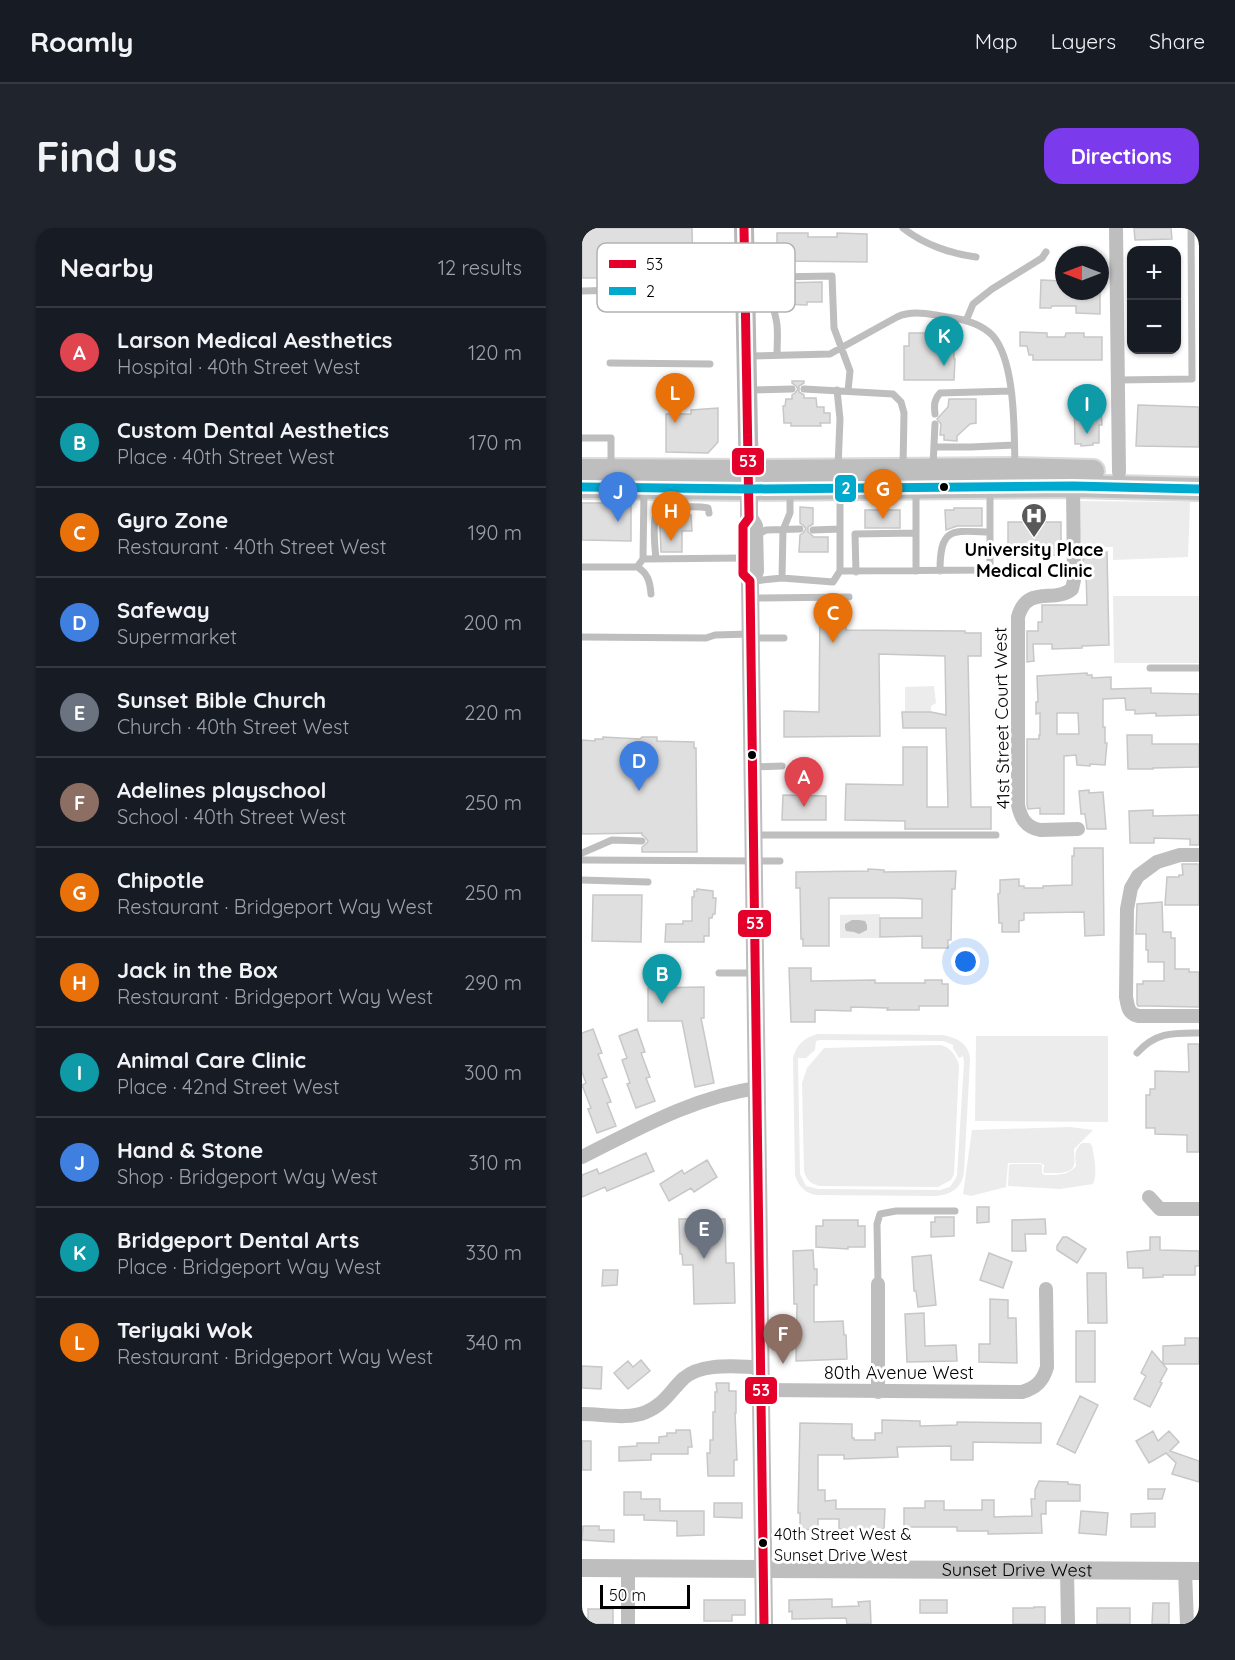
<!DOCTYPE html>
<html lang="en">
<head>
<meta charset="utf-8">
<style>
  :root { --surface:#171b24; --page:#20242c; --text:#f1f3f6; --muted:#9ea1a6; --line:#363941; --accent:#7c3aed }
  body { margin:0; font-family:Quicksand,sans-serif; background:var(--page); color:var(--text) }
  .controls { position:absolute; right:18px; top:18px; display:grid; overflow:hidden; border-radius:12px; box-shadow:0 2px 4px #0004 }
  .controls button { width:54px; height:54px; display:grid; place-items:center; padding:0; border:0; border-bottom:2px solid var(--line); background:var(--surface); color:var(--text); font:30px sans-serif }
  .compass { position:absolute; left:473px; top:18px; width:54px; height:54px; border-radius:50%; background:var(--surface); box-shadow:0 2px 4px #0004; rotate:270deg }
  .scale { position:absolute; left:18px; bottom:15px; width:90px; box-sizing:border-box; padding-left:6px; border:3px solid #000; border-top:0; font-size:16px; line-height:21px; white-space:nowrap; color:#000; -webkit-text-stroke:4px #fff; paint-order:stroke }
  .you { position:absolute; left:384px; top:734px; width:21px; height:21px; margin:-15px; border:4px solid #fff; border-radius:50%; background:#1a73e8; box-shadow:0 0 0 9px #1a73e833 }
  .badge { display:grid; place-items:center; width:39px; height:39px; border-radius:50%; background:var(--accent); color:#fff; font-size:20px; font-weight:700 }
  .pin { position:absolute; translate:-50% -50px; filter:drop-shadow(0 2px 3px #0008) }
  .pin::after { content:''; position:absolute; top:32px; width:21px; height:18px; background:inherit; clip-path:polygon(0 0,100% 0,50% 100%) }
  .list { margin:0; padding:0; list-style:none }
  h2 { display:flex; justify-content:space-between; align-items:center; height:78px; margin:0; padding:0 24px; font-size:26px }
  h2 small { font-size:20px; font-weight:400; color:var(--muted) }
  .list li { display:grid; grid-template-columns:39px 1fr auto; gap:18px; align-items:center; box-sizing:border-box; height:90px; padding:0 24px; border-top:2px solid var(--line) }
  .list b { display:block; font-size:22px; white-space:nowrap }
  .list p { margin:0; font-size:20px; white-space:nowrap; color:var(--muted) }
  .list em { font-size:20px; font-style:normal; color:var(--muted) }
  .map { position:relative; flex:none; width:617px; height:1396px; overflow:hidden; border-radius:18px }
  header { display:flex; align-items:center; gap:36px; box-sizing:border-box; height:84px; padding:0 30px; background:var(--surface); border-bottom:2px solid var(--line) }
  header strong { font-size:28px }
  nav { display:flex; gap:33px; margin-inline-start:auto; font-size:21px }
  .intro { display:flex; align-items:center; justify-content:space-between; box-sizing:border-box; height:144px; padding:0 36px }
  h1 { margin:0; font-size:42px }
  .button { padding:15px 27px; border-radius:18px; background:var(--accent); color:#fff; font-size:21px; font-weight:700 }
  main { display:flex; gap:36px; padding:0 36px }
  aside { flex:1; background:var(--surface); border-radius:18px; box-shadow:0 2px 4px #0004 }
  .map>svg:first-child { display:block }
  .green { fill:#ececec; fill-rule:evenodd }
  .water { fill:#bfbfbf }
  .building { fill:#dfdfdf; stroke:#c7c7c7; stroke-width:1.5; fill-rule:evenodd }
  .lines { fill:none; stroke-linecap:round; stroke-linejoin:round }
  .primary-casing { stroke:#dbdbdb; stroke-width:26 }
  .service { stroke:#bebebe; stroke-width:7 }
  .minor { stroke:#bebebe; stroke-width:14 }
  .tertiary { stroke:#bebebe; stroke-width:18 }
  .secondary { stroke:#b8b8b8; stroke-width:20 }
  .primary { stroke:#bebebe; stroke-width:22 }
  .bus-1-casing { stroke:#fff; stroke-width:14 }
  .bus-2-casing { stroke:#fff; stroke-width:14 }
  .bus-1 { stroke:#e4002b; stroke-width:9 }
  .bus-2 { stroke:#00a9ce; stroke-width:9 }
  .bus-dot { fill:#000; stroke:#fff; stroke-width:2 }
  .labels { text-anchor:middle; stroke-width:6; stroke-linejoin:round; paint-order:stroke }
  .bus-label { font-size:16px; fill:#000; stroke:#fff; text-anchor:start }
  .poi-label { font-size:18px; font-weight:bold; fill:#000; stroke:#fff }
  .street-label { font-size:18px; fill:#000; stroke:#fff }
  .key { fill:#fff; stroke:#b2b2b2; stroke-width:1.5 }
  .key-label { font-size:16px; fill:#000 }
  .line-badge { stroke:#fff; stroke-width:2 }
  .badge-label { font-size:16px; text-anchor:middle; font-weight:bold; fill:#fff }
</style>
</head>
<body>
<header>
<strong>Roamly</strong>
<nav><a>Map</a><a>Layers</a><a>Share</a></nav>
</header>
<div class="intro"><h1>Find us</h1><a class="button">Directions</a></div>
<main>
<aside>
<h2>Nearby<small>12 results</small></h2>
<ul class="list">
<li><span class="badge" style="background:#e0444e">A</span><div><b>Larson Medical Aesthetics</b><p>Hospital · 40th Street West</p></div><em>120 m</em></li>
<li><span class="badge" style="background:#0f9aa8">B</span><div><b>Custom Dental Aesthetics</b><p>Place · 40th Street West</p></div><em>170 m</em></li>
<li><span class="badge" style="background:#e8710a">C</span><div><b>Gyro Zone</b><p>Restaurant · 40th Street West</p></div><em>190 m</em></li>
<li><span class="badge" style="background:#3f7fe0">D</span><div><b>Safeway</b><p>Supermarket</p></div><em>200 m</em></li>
<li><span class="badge" style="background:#6b7280">E</span><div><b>Sunset Bible Church</b><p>Church · 40th Street West</p></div><em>220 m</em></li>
<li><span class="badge" style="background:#8d6e63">F</span><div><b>Adelines playschool</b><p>School · 40th Street West</p></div><em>250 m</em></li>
<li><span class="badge" style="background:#e8710a">G</span><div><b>Chipotle</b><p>Restaurant · Bridgeport Way West</p></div><em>250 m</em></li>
<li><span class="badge" style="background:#e8710a">H</span><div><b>Jack in the Box</b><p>Restaurant · Bridgeport Way West</p></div><em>290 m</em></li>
<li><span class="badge" style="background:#0f9aa8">I</span><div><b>Animal Care Clinic</b><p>Place · 42nd Street West</p></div><em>300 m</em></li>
<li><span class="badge" style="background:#3f7fe0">J</span><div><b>Hand &amp; Stone</b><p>Shop · Bridgeport Way West</p></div><em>310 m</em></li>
<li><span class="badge" style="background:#0f9aa8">K</span><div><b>Bridgeport Dental Arts</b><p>Place · Bridgeport Way West</p></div><em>330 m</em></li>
<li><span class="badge" style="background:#e8710a">L</span><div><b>Teriyaki Wok</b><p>Restaurant · Bridgeport Way West</p></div><em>340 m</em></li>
</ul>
</aside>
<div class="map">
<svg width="617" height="1396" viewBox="0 0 617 1396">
  <rect width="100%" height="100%" fill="#fff"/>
  <!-- green -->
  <path class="green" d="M495,273L608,274L606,329L531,332V319H495Z
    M531,368H617V435H532Z
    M352,458L354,475L349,478V484H323V459Z
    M298,686V710H258V687Z
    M235,806L360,807C374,809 388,816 388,832L382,944C380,960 370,966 355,968L235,967C224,966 216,958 213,947L211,830C214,817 222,810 235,806ZM238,812L362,813L371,817V820L377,830L381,828L382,834L375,948L368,959L358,962L236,961L224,958L218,946L216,830H224L233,822L234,813Z
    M394,808H526V894L393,893Z
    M358,817C368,819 374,827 377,837L372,946L369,952L356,959L239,958C230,957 224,952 222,943L220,855L225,840L242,820Z
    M488,899L511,902L492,921C492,925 493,935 492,937C490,947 470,945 463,945L461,944L462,937L458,935H426L424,959L389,968L381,966L390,902Z
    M500,915H508L510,918C512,929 516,945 511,956L478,961L426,958L427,937L430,936H458L460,937V945L462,947C474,947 486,948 494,938C493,929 492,921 500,915Z"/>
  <!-- water -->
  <path class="water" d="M270,692H277L283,693L285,697V702L277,706L272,704L264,703L263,700V696Z"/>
  <!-- building -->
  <path class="building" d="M0,0H110L111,49L0,50Z
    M552,0H589L590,11L553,12Z
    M195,5H226V9H255V5L285,6V34L198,33V22H195Z
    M459,52L482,53V63H518V86L494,85V78H470L469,80H458Z
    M240,54V74H225V77L198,76V55Z
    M438,104L465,105V109H483L484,105H502V109H520V132H451V127H447L445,118H438Z
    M327,105H344V108H369V119H372V131H373L372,152H322V118H327Z
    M210,153H222V155L217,158V164L222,167V170H234L235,179H242V185H248V195H238L239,198H209V195H202L201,178H203L204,171H210V167L213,165L216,161L214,158L210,155Z
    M492,161H515L516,178H519L520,197H517V215H511V217L499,218V216H493Z
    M367,171H394V195L388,196L375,208V213L362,212V207H358L359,196L355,191L366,179Z
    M556,177L617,179V219L554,218Z
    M136,180V214L126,225L84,224V186H109V182Z
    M0,275H49V313L0,312Z
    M218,279L231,280V296L226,299V304L231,308V309H246V324H217L218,307L221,305L224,301L222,298L218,295Z
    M372,280H400V298H375L364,302L363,282H372Z
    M283,282H318V300H283Z
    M79,287H109L110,303H100V324H79L78,299Z
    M426,294H479V327H426Z
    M501,324H525L527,417L500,418V420L470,421V416H451L452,433L445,434V403H456V394H460V377H505L504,346H501Z
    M238,380H264V402L383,403V405H399V428H386L389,579H409V601H323V593L263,592L264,556L321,557V519H345V579H366L364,500H321L320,484H349L364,487L363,428L297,426L298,508L202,509V483L237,484Z
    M505,445V447H510V450L529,449V461L569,460V465L617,466V487L574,488V485L553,486V482H544L543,470L521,471V499H523V515H525L523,537L508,536V538L495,537L494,527L482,528V586H458V580L446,581L445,576V511H457V507H458V485L454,486V474H456L455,448ZM475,485H496L497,506H475Z
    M545,507H570V516H617V539L571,540V541H546Z
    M21,509L58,511L60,509H75V513L112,514V520H114L115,624H60V619L64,616L66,613L63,609L60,607V605L0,606V512L13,513V511H21Z
    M507,562V565L521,564L524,601H505L503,586H499L497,563Z
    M201,567L244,568V592H200Z
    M571,582V588L617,587V617H608V611L572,610V615H548L547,583Z
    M492,620H521L522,707L503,708L502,684L442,685V692L437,693V704H420V695H417L416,666L418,665V652L437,651V658H442V660H461V658L490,657V628H492Z
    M600,636H617V677H583L585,649H597V647H601Z
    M286,641L302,642V644L374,643L373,661H370L369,712H366V720H340V708L298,709V690H340V671L315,670H247V718H221V711H219L218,660H214V644L286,643Z
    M115,661L131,663V670H134L133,686H131L130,690H127V708H122V714H83L84,696H101V693H110V669H112V663H115Z
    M11,667H60L59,714L10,713Z
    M580,674L581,704H589V710H593V741H607V744H617V779L566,778H556L555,776V756H561V753H582V734H566V722H564V706H554L555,676Z
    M207,740H229V753L293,752V755H343V752H360V756H366V778H337V782H305L306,780L269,779V783L233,782V794H209Z
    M122,759V790H119L132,855L113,859L100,793H66V760Z
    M11,801L20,825L16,826L25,849L20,851L29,874L25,875L34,898L15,905L6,881L9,880L0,857L4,855L0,844V805Z
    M55,801L63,824L59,825L68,849L64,850L73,873L54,880L45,856L48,855L40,832L45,830L37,808Z
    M606,816H617V924H605V907L573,906V900H564V867H568V861H573V843L607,844Z
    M64,925L72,943L25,963L23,959L0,969V947L15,941L17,946Z
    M125,932L135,949L112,964L109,960L87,973L78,956L100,942L102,946Z
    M395,979H407V994L395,995Z
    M353,989H372V1008L349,1009V994H353Z
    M97,991H143L144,1035H152L153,1075L112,1076L111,1037H101L100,1026H98Z
    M463,991L464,1006H443L444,1023H430V992Z
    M241,992H276V998H283V1019H266V1021L234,1019V998H241Z
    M481,1009H485L504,1021L495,1035L475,1022V1018Z
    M568,1009H578V1022L617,1023V1038H613V1047H581V1049L561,1050V1040H546L545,1024L568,1022Z
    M231,1022L232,1041H235V1057H232V1094L261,1093L262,1107H264L265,1131L214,1133L215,1076H212L211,1023Z
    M407,1025L430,1034L421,1060L398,1052Z
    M349,1027L354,1077L336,1079L334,1063H332L330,1029Z
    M21,1042H36L35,1057L20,1058Z
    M505,1045H524L525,1095H506Z
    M408,1071L426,1072V1090H434L435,1135L397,1134V1116H408Z
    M342,1085L343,1118L374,1117L375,1133L325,1134L323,1086Z
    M494,1103H513V1154H494Z
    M603,1110H617V1136H581L585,1141L578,1154L580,1155L568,1179L552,1171L564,1148L559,1145L570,1123L581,1136V1118L603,1117Z
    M59,1132L68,1143L46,1161L32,1145L46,1133L51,1139Z
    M0,1138L20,1139L19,1161L0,1160Z
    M134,1155H147V1163H154V1185H153L155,1232H152V1248H126L125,1225H128V1212H131V1184H133V1164H135Z
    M498,1168L516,1177L493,1225L475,1216Z
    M300,1192L338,1193V1198L375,1197V1194L459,1195V1215L391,1214V1232H369V1218L315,1219L316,1229L262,1231V1227H236V1262H243V1273L254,1272V1281H303L302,1301L265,1302V1301H257V1291H236V1301L218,1302V1285H216L218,1195L270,1196V1210H272V1212H293V1205H300Z
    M94,1202H108L110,1219H106V1226H69V1232L37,1233V1219L55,1218V1215H77V1209L85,1208V1205H94Z
    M571,1203L576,1213L587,1203L597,1214L588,1223L617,1233V1254L590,1246L594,1235L584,1225L567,1235L554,1213Z
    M0,1213H9V1242H0Z
    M457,1253L486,1254V1256L498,1257V1273H464V1286H459L460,1305L406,1306V1303H375V1299H322V1280H343V1273H362V1282H400V1272H412V1289L450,1288L449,1271H453V1262Z
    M566,1261H583L580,1271H566Z
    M42,1264H59V1271H78V1283H122V1307L95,1308V1293L62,1292V1287H42Z
    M132,1275H160V1290L132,1289Z
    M499,1283L526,1285L524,1307L497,1305Z
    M573,1285V1299H549V1286Z
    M1,1298H17V1302H32V1314L0,1312Z
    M250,1371V1379L277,1378L276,1374L288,1373L289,1396H265L264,1390L210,1391V1383L207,1384V1372Z
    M122,1372H163V1387H150V1393H122Z
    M338,1372H365V1385H338Z
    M571,1375H587V1396H570Z
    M452,1379H463V1396H431V1380H452Z
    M515,1380H548V1396H515Z
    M6,1381H31V1396H6Z"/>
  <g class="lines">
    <defs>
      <path id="primary" d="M0,242L167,243L433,241L511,243
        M0,259L167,261L491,258L617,261"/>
    </defs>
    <!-- primary casing -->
    <use href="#primary" class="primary-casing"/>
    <!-- service -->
    <path class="service" d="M321,0C341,16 369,26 394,29
      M0,63L160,59
      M166,69H189
      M384,93L391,76L410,61L460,30L464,24
      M195,127C195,117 196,107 195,97C193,80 183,63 195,49L250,48L252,100L268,143L266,163
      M167,128L248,126L315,89C330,82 349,86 365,89C381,91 400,96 411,108C434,135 432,205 433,239
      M28,135L128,136
      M536,152L610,151L609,0
      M222,161L311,166L319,174L322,185L321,239
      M168,162L210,161
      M255,162L258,191L256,239
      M353,186C352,177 352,172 358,165L429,163
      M0,210H29V238
      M352,219H389L432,217
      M351,238L353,196
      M231,302L258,301
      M174,307L184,302L218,301
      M61,331L161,330
      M74,331C73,321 70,291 75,283C79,277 91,279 97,279C107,279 117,278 126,280L127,285
      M0,339H55C66,345 68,354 69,366
      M55,339L61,331L62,263
      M258,343L408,342V261
      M334,343V263
      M358,343C358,298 370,303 408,304
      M274,344L273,306L334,305
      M200,350L201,302L208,285V264
      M171,353L200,350L251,354L258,343V265
      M170,370L267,369
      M0,409L124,410L133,407L168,406
      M169,410H202
      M568,440H617
      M171,539L200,538
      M173,607H414
      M0,625L30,612L60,613
      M0,632L198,633
      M0,652L66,654
      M137,745H173
      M555,825C574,804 591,805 617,805
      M296,1056L295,996L298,986L314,983H373"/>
    <!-- minor -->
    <path class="minor" d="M534,0L537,244
      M491,258L492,352L490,361C472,376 445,356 436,389V577C439,591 444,599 458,602L496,601
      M617,627H598L575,634L556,648L549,660L545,681L544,769C546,779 546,786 557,788H617
      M0,929C56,901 112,869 175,860
      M567,969L578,981H617
      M179,1162L440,1164C454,1160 461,1153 465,1139L464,1061
      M296,1164V1056
      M0,1186C21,1186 45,1192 64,1184C82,1177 89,1162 102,1150C121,1134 155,1139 179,1139
      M46,1341V1396
      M485,1342L486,1396
      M603,1343L605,1396"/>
    <!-- tertiary -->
    <g class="tertiary">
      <path d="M167,261V290L172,298L173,343L168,353L182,1396"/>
      <path id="s1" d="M0,1340L617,1343"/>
    </g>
    <!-- secondary -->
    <path class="secondary" d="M162,0L167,258"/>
    <!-- primary -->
    <use href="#primary" class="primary"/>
    <defs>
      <path id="bus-1" d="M162,0L167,290L161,298V346L168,353L182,1396"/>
      <path id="bus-2" d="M0,259L167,261L491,258L617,261"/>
    </defs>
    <!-- bus-1 casing -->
    <use href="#bus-1" class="bus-1-casing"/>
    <!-- bus-2 casing -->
    <use href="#bus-2" class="bus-2-casing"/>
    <!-- bus-1 -->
    <use href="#bus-1" class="bus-1"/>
    <!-- bus-2 -->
    <use href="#bus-2" class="bus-2"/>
  </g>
  <!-- icons -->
  <defs>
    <symbol id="hospital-pin" viewBox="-11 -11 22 30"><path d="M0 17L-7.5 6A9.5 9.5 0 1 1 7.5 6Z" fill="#595959" stroke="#fff"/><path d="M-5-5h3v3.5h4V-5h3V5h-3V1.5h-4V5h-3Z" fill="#fff"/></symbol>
  </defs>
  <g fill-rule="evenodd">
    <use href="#hospital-pin" x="437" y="273" width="30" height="40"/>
  </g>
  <!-- markers -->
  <g class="bus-dot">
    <circle cx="362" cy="259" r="5"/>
    <circle cx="170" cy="527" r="5"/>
    <circle cx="181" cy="1315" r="5"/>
  </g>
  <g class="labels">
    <!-- bus labels -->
    <g class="bus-label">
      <text x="192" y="1312">40th Street West &amp;<tspan x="192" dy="21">Sunset Drive West</tspan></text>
    </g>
    <!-- poi labels -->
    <g class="poi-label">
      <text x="452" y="328">University Place<tspan x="452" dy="21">Medical Clinic</tspan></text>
    </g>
    <!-- street labels -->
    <g class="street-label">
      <text transform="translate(420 490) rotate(-91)" y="6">41st Street Court West</text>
      <text x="317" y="1151">80th Avenue West</text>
      <text dy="6" stroke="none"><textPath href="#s1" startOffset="435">Sunset Drive West</textPath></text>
    </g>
  </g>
  <!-- legend -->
  <rect x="15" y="15" width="198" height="69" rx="9" class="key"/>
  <rect x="27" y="32" width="27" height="8" fill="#e4002b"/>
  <rect x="27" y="59" width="27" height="8" fill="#00a9ce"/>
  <g class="key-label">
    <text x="64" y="42">53</text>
    <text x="64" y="69">2</text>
  </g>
  <g class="line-badge">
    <rect x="149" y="219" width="34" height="29" rx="6" fill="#e4002b"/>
    <rect x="252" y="246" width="23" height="29" rx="6" fill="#00a9ce"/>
    <rect x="155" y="681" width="35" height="29" rx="6" fill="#e4002b"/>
    <rect x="162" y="1148" width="34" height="29" rx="6" fill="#e4002b"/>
  </g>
  <g class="badge-label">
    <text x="166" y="239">53</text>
    <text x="264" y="266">2</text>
    <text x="173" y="701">53</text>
    <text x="179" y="1168">53</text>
  </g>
</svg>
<div class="controls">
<button>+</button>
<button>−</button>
</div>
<svg class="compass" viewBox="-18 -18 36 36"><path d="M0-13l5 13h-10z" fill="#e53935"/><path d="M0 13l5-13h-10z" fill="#9ea1a6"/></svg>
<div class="scale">50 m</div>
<div class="you"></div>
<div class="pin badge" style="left:222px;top:579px;background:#e0444e">A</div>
<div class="pin badge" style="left:80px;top:776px;background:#0f9aa8">B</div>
<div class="pin badge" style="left:251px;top:415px;background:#e8710a">C</div>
<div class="pin badge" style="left:57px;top:563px;background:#3f7fe0">D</div>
<div class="pin badge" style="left:122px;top:1031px;background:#6b7280">E</div>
<div class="pin badge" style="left:201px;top:1136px;background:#8d6e63">F</div>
<div class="pin badge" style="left:301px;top:291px;background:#e8710a">G</div>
<div class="pin badge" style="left:89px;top:313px;background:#e8710a">H</div>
<div class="pin badge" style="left:505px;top:206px;background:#0f9aa8">I</div>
<div class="pin badge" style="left:36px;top:294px;background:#3f7fe0">J</div>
<div class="pin badge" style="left:362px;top:138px;background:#0f9aa8">K</div>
<div class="pin badge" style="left:93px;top:195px;background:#e8710a">L</div>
</div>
</main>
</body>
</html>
